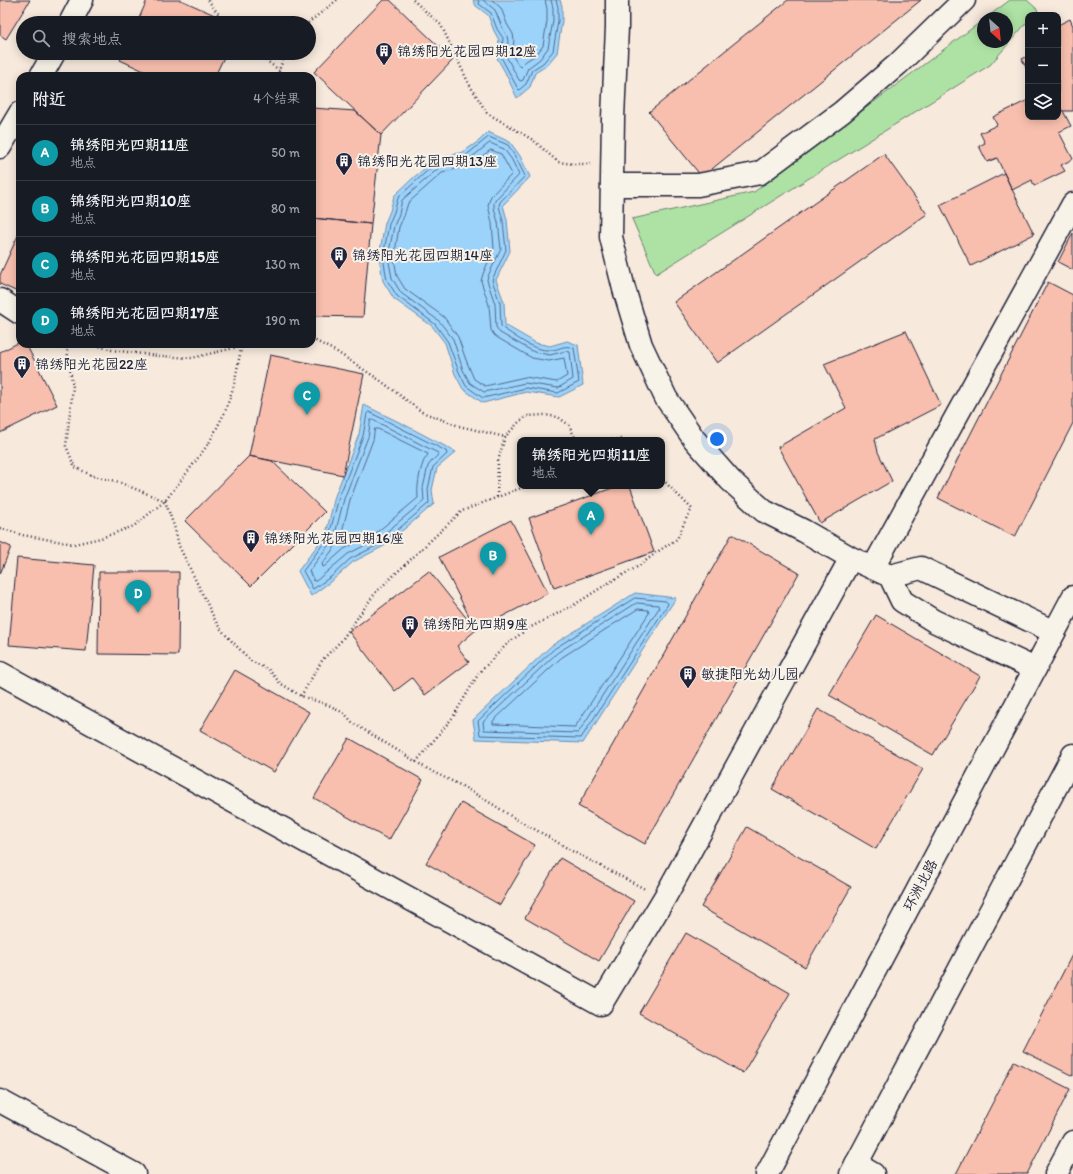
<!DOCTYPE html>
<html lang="zh">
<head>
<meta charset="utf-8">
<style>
  :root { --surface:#171b24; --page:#242831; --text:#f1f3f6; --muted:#9ea1a6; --line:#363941; --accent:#7c3aed }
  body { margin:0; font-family:Itim,"LXGW WenKai TC",sans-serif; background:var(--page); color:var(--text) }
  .controls { position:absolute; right:12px; top:12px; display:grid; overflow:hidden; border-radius:8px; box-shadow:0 2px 10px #0003 }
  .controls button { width:36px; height:36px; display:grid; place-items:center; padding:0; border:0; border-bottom:1px solid var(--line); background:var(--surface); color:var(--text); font:20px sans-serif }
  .compass { position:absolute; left:977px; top:12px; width:36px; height:36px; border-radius:50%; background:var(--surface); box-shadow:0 2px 10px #0003; rotate:153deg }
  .you { position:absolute; left:717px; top:439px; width:14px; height:14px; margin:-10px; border:3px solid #fff; border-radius:50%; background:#1a73e8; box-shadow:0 0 0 6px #1a73e833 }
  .badge { display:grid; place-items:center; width:26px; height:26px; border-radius:50%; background:var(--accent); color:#fff; font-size:13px; font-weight:700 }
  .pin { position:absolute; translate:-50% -33px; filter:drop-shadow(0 1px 2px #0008) }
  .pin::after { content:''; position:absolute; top:21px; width:14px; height:12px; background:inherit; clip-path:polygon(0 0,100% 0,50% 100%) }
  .popup { position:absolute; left:517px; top:437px; width:148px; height:52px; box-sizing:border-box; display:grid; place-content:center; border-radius:8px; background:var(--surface); filter:drop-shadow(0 1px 3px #0005); font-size:13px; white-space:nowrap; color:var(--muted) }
  .popup b { font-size:15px; color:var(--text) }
  .popup::after { content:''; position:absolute; left:50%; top:100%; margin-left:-8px; border:8px solid transparent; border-top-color:var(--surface) }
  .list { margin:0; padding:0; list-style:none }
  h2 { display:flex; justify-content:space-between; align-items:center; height:52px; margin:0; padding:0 16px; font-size:17px }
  h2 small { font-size:13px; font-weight:400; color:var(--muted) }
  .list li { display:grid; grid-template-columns:26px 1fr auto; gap:12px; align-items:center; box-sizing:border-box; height:56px; padding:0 16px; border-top:1px solid var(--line) }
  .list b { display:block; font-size:15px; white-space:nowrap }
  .list p { margin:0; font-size:13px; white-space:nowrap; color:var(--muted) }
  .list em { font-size:13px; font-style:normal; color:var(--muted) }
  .icon { flex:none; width:22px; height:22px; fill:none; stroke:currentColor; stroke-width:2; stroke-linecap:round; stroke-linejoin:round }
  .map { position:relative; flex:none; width:1073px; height:1174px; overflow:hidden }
  .search { position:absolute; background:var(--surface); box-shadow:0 2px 10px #0003; left:16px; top:16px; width:300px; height:44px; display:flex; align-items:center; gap:10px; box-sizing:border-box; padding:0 14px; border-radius:22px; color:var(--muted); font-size:15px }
  .panel { position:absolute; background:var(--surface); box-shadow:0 2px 10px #0003; left:16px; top:72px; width:300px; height:276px; border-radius:12px }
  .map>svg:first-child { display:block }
  .green { fill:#aee2a4; stroke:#688270 }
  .water { fill:#9cd3fb; stroke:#6b8cae }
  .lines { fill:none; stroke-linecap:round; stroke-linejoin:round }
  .shore { stroke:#536988; stroke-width:1 }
  .building { fill:#f8bfae; stroke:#22223b }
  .minor-casing { stroke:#22223b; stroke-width:25 }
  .secondary-casing { stroke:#22223b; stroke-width:25 }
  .path { stroke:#22223b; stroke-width:2.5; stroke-dasharray:1 3; stroke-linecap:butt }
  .minor { stroke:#f7f3e8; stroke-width:22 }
  .secondary { stroke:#f7f3e8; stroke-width:22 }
  .labels { text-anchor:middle; stroke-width:4; stroke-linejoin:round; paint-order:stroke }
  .poi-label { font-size:14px; fill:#22223b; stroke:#f7f3e8; text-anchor:start }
  .street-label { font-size:14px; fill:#22223b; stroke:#f7f3e8 }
</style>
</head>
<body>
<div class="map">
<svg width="1073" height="1174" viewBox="0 0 1073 1174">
  <rect width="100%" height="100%" fill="#f7e9dc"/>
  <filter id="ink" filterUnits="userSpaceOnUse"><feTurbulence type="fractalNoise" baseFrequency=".025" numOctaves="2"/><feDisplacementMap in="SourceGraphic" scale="8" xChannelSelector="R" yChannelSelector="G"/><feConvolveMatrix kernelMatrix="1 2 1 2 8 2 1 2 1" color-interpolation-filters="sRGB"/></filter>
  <g filter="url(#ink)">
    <!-- green -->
    <path class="green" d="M1010,0H1027L1038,10L1034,15H1028V21L990,65L656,274L632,219L754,192L983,20V42H1007V18H986Z"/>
    <!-- water -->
    <path class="water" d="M473,0H560L562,6V21L557,53L546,66L535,73L530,87L517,98L505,72L497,58L499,40L494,31L488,15L476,6Z
      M488,132L510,142L520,156L530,177L503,205L507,220L510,251L496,280L504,302L505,325L536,343L550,346L567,341L578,345L583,385L559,397L526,392L483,403L463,389L455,374L445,343L432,326L394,299L383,281L379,257L385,223L390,211L394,196L413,178L436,159L463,152L479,141Z
      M364,405L407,426L456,452L437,468L432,490L434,504L384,546L353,562L334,579L311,596L298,571L326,534L335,496L359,434Z
      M635,593L676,598L583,743L476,739L473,720L551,646Z"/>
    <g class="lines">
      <!-- shore -->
      <path class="shore" d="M478,0L479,4L491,13L497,29L503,38L501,57L518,89L519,90L526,84L532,70L543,63L553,51L558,21V7L556,0
        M483,0L495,10L502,27L507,36L508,41L506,56L519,80L521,81L523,80L528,68L540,59L548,48L553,21V8L551,0
        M492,0L501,8L507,24L513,34L514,40L512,55L519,66L520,67L526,61L536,55L543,46L547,21V9L545,0
        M489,137L508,145L516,158L525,176L500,202L499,206L503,221L506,250L492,280L500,303L501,326L504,329C517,337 533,351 550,350C560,350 563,344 574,348L579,382L558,393L526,388L483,398L466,386L459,372L448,342L435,324L397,296L387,280L383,257L389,224L394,212L398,198L416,181L437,162L465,156Z
        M490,143L504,149L512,160L519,175L496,199L494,203V208L498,222L501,249L488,276L487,280L495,304L496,327L500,333L534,352L550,355L566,351L570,352L573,379L558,388L525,383L484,392L470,383L463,370L453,339L439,321L401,293L392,278L388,257L394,226L399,214L402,200L440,167L468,160Z
        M491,150L501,154L512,174L491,196L488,205L492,223L494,248L483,274L481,281L489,305L491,330L494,335L498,338L532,358L549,361L564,358L567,376L557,382L525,377L485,386L474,379L466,360L458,337L444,317L405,289L397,276L394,258L399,227L404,216L408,203L442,173L470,165Z
        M369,412L446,451L447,454L433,467L428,489L429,503L382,543L350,559L332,576L313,589L303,571L329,536L339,497L363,436L367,414Z
        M371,420H373L438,453V455L431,462L428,466L423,488L424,501L379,538L348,554L316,581H314L309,571L334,538L344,499L368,437Z
        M375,429H378L428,454C427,457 424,459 423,463C419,474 417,487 418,498L376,533L344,549L325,566L323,567L322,564L340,540L350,500L373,440Z
        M635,598L666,601L668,604L581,738L480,735L478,721L554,649Z
        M637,603L658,605L659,608L578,733L484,730L483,722L557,653Z
        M638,609L648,610L649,613L575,727L493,724V721L561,658Z"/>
    </g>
    <!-- building -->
    <path class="building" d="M0,0H30L6,39L0,35Z
      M147,0H181L219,17L216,23H137Z
      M383,0H390L453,60L381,135L314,72Z
      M788,0H921L702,177L649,112Z
      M1070,19L1073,26V111H1063L1058,107V25Z
      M123,53H226L215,76H144L146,72L120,60Z
      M1028,56V72L1022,59Z
      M1028,100V117H1058V107L1063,111L1071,126L1059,132L1073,159L1061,165L1065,171L1034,186L1032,180L1012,190L997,158L987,162L979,146L985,143L980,133L997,125L993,117Z
      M312,108L355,111L381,135L371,224L312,218Z
      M884,154L927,214L717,363L674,302Z
      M1004,173L1034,234L971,266L940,205Z
      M312,218L371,224L363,317L312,316Z
      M20,231V293L0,284V275Z
      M1073,233V270L1058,262Z
      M1048,282L1073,295V423L1015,537L938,498Z
      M906,331L941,405L875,439L878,452L892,481L820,523L778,447L846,408L824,364Z
      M20,342V344H26L57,405L0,433V352Z
      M270,355L364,374L343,475L249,456Z
      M249,456L272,461L325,512L251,586L185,521Z
      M618,486H630L654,552L554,588L529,518Z
      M511,520L548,593L476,630L439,557Z
      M732,534L799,573L645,844L578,806Z
      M0,542L11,547L0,574Z
      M17,558L94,565L86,651L9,645Z
      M429,571L476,630L457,646L469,662L425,695L412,678L395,691L349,632Z
      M99,572H179L178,655L98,654Z
      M876,615L980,676L933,755L829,695Z
      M235,670L309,712L274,772L200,730Z
      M818,709L923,769L876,849L772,789Z
      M349,738L423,780L389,840L314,798Z
      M461,803L535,845L500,905L426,863Z
      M747,827L851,887L805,967L701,907Z
      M560,858L634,901L599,961L525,918Z
      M686,933L790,993L743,1073L639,1013Z
      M1073,953V1076L1023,1051Z
      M1014,1061L1070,1089L1027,1174H956Z"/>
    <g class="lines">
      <defs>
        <path id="minor" d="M617,0V27L613,118L611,237L624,289L641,345L666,398L694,439L730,480L764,511L804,531L851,558L890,576L902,601L934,621L1035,669
          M70,23L82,0
          M41,76L54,53
          M0,147L20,113
          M612,185H698L760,173L842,112L898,64L964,0
          M0,300L20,313
          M873,568L1073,204
          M890,576L921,568L1054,632
          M0,673L601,1004L665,897L851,558
          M856,1164L873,1174
          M1056,1174L1073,1142"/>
        <path id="secondary" d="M0,1101L134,1174
          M767,1174L1073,597
          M851,1174L1073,755"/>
      </defs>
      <!-- minor casing -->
      <use href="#minor" class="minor-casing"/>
      <!-- secondary casing -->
      <use href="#secondary" class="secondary-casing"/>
      <!-- path -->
      <path class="path" d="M208,0L225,23
        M413,0L441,25L469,84L487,113L533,140L558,162L574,164H591
        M308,23L337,0
        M256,53L279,70
        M279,76V70L286,53
        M312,339L337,352L381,381L422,412L459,426L505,437
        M62,344L67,350L73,387L66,446L75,467L93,476L116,481L165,501L175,529L179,546L217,624L224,633L251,661L269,670L280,683L301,696L331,706L345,714L353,723L431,771L462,786L494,805L514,818L547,836L572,851L645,889
        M92,344L112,350L158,356L192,358L242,346
        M608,440L622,439L623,440
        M497,497L498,461L505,437L518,423L527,416L544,415L558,417L569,425L576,440
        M0,528L22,535L74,544L101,538L134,526L165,501L189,470L209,443L225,412L234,385L242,344
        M301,696L323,659L341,641L376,592L462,511L521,488L529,486
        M416,762L453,717L479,673L508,643L529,628L574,605L610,582L639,566L657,552L677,539L687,517L692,509L662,479"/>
      <!-- minor -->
      <use href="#minor" class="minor"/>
      <!-- secondary -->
      <use href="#secondary" class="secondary"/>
    </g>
  </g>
  <!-- icons -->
  <defs>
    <symbol id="building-pin" viewBox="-11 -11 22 30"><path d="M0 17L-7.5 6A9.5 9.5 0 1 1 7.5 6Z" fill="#22223b" stroke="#f7f3e8"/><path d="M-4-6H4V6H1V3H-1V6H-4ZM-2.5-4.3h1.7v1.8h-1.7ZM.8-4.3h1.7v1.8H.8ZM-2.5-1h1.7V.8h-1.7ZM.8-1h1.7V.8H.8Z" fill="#fff"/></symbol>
  </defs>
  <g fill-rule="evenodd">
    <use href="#building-pin" x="374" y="41" width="20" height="27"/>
    <use href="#building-pin" x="334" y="151" width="20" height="27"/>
    <use href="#building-pin" x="329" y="245" width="20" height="27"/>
    <use href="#building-pin" x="12" y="354" width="20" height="27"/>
    <use href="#building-pin" x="241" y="528" width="20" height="27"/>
    <use href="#building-pin" x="400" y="614" width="20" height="27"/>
    <use href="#building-pin" x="678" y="664" width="20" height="27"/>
  </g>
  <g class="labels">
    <!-- poi labels -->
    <g class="poi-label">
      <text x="397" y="56">锦绣阳光花园四期12座</text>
      <text x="357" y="166">锦绣阳光花园四期13座</text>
      <text x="352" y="260">锦绣阳光花园四期14座</text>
      <text x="35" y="369">锦绣阳光花园22座</text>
      <text x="264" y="543">锦绣阳光花园四期16座</text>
      <text x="423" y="629">锦绣阳光四期9座</text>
      <text x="701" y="679">敏捷阳光幼儿园</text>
    </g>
    <!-- street labels -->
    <g class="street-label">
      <text transform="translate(920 885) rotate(-62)" y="5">环洲北路</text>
    </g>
  </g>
</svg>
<div class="controls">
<button>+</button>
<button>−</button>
<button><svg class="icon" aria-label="layers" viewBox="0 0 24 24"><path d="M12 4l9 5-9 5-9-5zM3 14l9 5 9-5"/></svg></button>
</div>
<svg class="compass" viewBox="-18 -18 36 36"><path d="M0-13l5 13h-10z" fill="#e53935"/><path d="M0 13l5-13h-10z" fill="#9ea1a6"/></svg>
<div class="you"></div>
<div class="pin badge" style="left:591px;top:535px;background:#0f9aa8">A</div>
<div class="popup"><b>锦绣阳光四期11座</b>地点</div>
<div class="pin badge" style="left:493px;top:575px;background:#0f9aa8">B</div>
<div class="pin badge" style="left:307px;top:415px;background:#0f9aa8">C</div>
<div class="pin badge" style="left:138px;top:613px;background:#0f9aa8">D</div>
<div class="search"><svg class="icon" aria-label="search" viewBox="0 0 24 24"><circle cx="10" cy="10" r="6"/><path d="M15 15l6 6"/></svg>搜索地点</div>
<section class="panel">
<h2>附近<small>4个结果</small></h2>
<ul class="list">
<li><span class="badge" style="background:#0f9aa8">A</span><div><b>锦绣阳光四期11座</b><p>地点</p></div><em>50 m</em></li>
<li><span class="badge" style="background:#0f9aa8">B</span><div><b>锦绣阳光四期10座</b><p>地点</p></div><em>80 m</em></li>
<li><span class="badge" style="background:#0f9aa8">C</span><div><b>锦绣阳光花园四期15座</b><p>地点</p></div><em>130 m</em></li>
<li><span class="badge" style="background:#0f9aa8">D</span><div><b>锦绣阳光花园四期17座</b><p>地点</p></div><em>190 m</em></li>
</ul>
</section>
</div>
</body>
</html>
